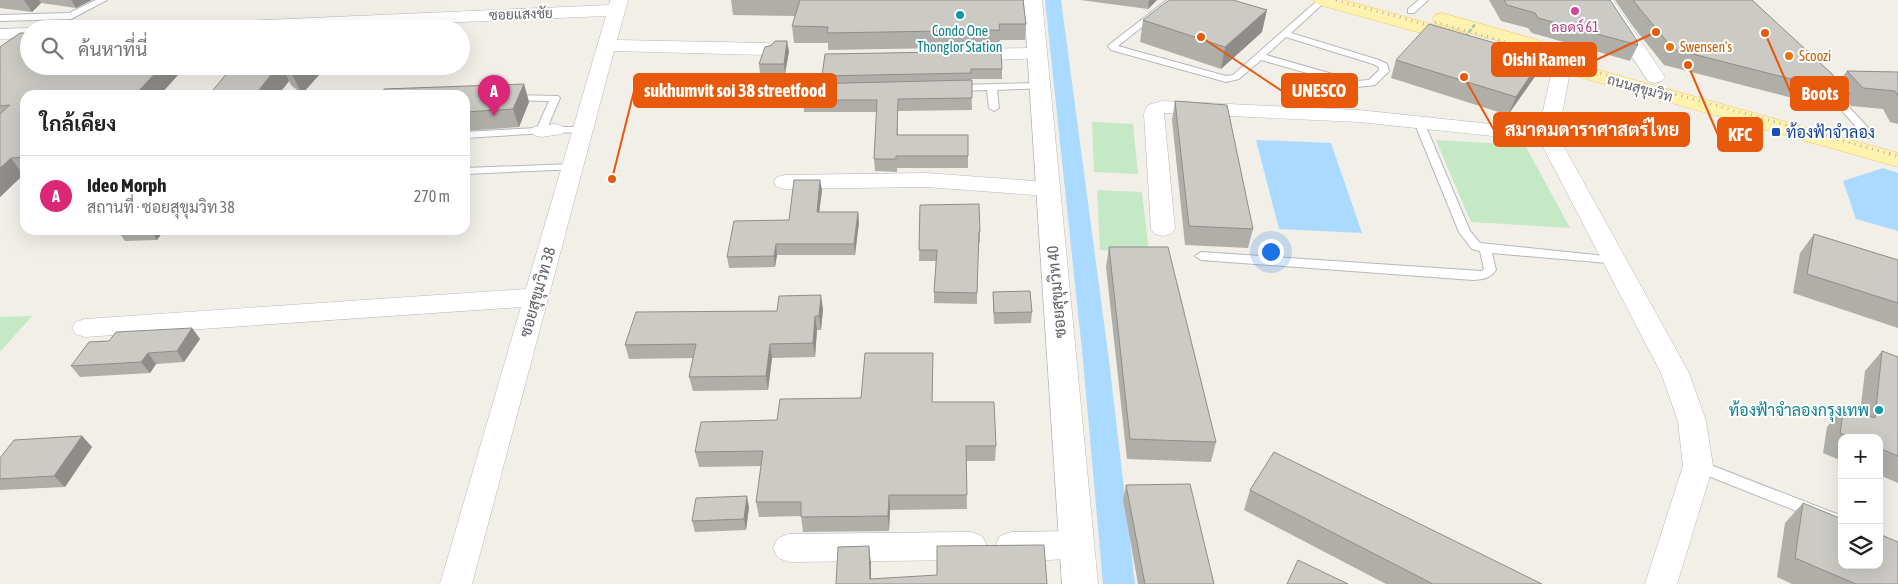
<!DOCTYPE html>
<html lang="th">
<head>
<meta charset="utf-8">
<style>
  :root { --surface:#fff; --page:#f2f2f2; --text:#222; --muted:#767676; --line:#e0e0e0; --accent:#db2777 }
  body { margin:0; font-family:"Asap Condensed",Sarabun,sans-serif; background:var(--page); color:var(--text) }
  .controls { position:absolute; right:15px; bottom:15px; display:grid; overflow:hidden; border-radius:10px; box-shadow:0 5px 20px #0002 }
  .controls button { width:45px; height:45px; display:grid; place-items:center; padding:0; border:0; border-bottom:1px solid var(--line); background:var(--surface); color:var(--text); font:25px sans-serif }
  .you { position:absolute; left:1270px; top:251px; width:18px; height:18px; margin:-12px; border:4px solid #fff; border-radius:50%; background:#1a73e8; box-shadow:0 0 0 8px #1a73e833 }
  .badge { display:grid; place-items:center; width:32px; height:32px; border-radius:50%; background:var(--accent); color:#fff; font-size:16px; font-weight:700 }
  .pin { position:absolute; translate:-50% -41px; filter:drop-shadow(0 1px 2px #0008) }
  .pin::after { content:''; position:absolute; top:26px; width:18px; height:15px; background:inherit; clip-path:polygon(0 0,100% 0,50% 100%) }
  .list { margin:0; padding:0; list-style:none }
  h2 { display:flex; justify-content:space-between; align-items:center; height:65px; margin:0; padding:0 20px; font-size:21px }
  h2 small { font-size:16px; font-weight:400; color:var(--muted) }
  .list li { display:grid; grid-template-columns:32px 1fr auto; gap:15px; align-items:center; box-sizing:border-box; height:80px; padding:0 20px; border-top:1px solid var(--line) }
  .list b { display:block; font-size:19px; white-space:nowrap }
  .list p { margin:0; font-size:16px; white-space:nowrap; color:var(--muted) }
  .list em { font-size:16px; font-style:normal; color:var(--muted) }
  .icon { flex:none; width:28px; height:28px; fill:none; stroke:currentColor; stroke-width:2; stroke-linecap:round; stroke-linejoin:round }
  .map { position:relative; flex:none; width:1898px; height:584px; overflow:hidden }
  .search { position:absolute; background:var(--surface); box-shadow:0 5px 20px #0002; left:20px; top:20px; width:450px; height:55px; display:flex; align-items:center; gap:12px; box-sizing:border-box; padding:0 18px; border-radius:28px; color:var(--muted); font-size:19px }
  .panel { position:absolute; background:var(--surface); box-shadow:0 5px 20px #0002; left:20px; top:90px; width:450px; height:145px; border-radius:15px }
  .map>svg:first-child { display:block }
  .green { fill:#c5e8c5 }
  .water { fill:#aadaff }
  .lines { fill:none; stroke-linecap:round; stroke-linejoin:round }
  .canal { fill:#aadaff; fill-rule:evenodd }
  .lane-casing { stroke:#b5b8bc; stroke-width:2 }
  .street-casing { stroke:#b5b8bc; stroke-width:1 }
  .secondary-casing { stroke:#b6babf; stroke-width:1 }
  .primary-casing { stroke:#f2c960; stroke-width:1 }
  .lane { fill:#fff; fill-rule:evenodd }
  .street { fill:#fff; fill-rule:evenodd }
  .secondary { fill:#fff; fill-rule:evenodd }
  .primary { fill:#fff2af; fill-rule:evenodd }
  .rail-far1 { stroke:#b6b7b8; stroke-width:3; stroke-dasharray:1 5; stroke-linecap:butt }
  .rail { stroke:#b6b7b8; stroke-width:4; stroke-dasharray:1 5.5; stroke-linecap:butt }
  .path-bridge { stroke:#9cc7a9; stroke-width:2.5; stroke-dasharray:4 2; stroke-linecap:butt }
  .wall { fill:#afaea9 }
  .shaded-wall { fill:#8f8d8a }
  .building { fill:#cccac5; stroke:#8f8d8a }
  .hotel-dot { fill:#d1479c; stroke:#fff; stroke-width:2 }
  .culture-dot { fill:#0f9aa8; stroke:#fff; stroke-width:2 }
  .food-dot { fill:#e8710a; stroke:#fff; stroke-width:2 }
  .transit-dot { fill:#1a4fb4; stroke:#fff; stroke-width:2 }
  .labels { text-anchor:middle; stroke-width:4; stroke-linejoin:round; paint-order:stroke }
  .far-street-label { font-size:14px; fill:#5f6368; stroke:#fff }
  .far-hotel-label { font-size:14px; fill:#b23c85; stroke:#fff }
  .far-culture-label { font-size:14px; fill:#0d838f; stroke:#fff }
  .far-food-label { font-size:14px; fill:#c56008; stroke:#fff; text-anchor:start }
  .transit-label { font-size:16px; fill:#164399; stroke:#fff; text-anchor:start }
  .street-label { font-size:16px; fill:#5f6368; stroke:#fff }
  .culture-label { font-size:16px; fill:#0d838f; stroke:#fff; text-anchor:end }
  .leader { fill:none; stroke:#e8590c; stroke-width:2 }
  .callout-dot { fill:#e8590c; stroke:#fff; stroke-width:2 }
  .callout { fill:#e8590c; stroke:#e8590c; stroke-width:2 }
  .callout-label { font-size:18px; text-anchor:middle; font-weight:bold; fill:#fff }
</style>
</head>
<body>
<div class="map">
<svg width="1898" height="584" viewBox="0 0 1898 584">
  <rect width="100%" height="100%" fill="#f1efe8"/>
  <!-- green -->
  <path class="green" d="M1092,122L1133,124L1138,174L1094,172Z
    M1436,140L1525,145L1570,228L1471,222Z
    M1097,190L1142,192L1149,253L1100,250Z
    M32,316L0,352V317Z"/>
  <!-- water -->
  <path class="water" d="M1256,140L1331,143L1362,233L1279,229Z
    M1883,168L1898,173V231L1856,219L1843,181Z"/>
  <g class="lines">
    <!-- canal -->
    <path class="canal" d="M1045,0H1061L1109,360L1135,584H1103L1083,360Z"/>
    <defs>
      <path id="lane" d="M96,0H107L71,19L0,21V15L69,13Z
        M1167,0H1176L1118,46L1226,76L1233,75L1318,0H1327L1291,33L1379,60L1387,64L1389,71L1375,85L1357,87L1261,60L1239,79L1226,82L1111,50L1108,46L1110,44ZM1286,37L1373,64L1379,67V70L1369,80L1357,81L1266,55Z
        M1419,0H1428L1414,13H1408V9Z
        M1039,83L1044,86L1042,88L997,90L999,108L994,111L989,108L987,90L957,91L952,88L957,85Z
        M1831,90L1834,91L1874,134L1875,136L1874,138H1866L1828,95L1826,93Z
        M510,95L558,96L560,98L545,133L465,138V132L537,128L549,101L507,100L505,98Z
        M1419,119L1424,122L1470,231L1480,243L1615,257L1619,258L1621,261L1619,264L1492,253L1496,270C1490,279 1483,279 1473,280L1201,260L1195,256L1201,252L1481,271L1484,269L1480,251L1472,249L1459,232L1414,122Z
        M555,127H582L587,130L582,133L551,132L550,130Z
        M572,164L576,165L577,167L576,169L465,174V168Z
        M1698,460L1842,516V529L1693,470L1691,466L1693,462Z"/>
      <path id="street" d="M610,0H628L617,40L766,43L773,45L775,49L773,53L766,55L614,51L472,584H440L521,307L85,337L76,334L72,328L76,322L85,319L526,289L606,16L292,29H148L151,25L609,5Z
        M1595,0H1613L1665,77L1662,81L1655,83L1648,81Z
        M29,28L34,29H29V38L0,39V29Z
        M1037,48L1044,50L1046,54L1044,58L967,61L960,59L958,55L960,51L967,49Z
        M1562,60L1569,62L1571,66L1558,136L1689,373L1706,421L1713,466L1677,584H1645L1683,466L1678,421L1661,373L1540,141L1359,122L1164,113L1175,229L1171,234L1163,236L1155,234L1151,229L1144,114L1148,105L1162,101L1359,110L1539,129L1553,66L1555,62Z
        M555,124L562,126L565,130L562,134L541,137L534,135L531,131L534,127Z
        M926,173L1048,182L1056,184L1059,189L1056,194L1048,196L926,187L785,189L777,187L774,182L777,177L785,175Z
        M1077,531L1088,535L1093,545L1088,555C1069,561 1019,562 1000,556L995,546L1000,536L1011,532Z
        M971,532L982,536L987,546L982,556L971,560L789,562L778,558L773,548L778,538L789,534Z"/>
      <path id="secondary" d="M1024,0H1042L1098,584H1062Z"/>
      <path id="primary" d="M1314,0H1344L1468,34L1471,38L1468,42L1461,44L1316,4Z
        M1442,13L1538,40L1541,44L1538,48L1531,50L1435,23L1432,19L1435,15Z
        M1505,44L1898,153V167L1498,54L1495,50L1498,46Z"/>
    </defs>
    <!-- lane casing -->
    <use href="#lane" class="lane-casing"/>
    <!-- street casing -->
    <use href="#street" class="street-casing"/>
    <!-- secondary casing -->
    <use href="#secondary" class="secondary-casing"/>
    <!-- primary casing -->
    <use href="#primary" class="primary-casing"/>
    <!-- lane -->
    <use href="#lane" class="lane"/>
    <!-- street -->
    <use href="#street" class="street"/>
    <!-- secondary -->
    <use href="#secondary" class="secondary"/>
    <!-- primary -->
    <use href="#primary" class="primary"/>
    <!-- rail-far1 -->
    <path class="rail-far1" d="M1336,0L1442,29
      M1435,22L1541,52
      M1531,54L1894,155"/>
    <!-- rail -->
    <path class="rail" d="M1889,154L1898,156"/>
    <!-- path-bridge -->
    <path class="path-bridge" d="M1465,37L1476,23"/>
  </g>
  <!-- wall -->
  <path class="wall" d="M0,0H92L76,8L41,3L32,12L0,8Z
    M731,0H1023L1026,24L1025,40H1000L999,47L828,50V43H794L792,26L796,16L733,15Z
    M1080,0H1157L1148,9Z
    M1482,0H1610L1638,45L1630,61L1532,33L1528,28L1501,21L1489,0Z
    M1615,0H1752L1839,82L1847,71L1898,72V124L1890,122L1883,109L1851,106L1846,100L1839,110L1664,65L1632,25Z
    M1143,20L1262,32L1221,69L1140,42Z
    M0,47L29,66H186L160,95H25V175H23L0,197Z
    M789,51L785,74H760L759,64Z
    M825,54L1002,69V79H971L972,110L898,111V135L968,156V168H897V172L875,171L874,159L877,112H804L803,100L823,83L822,76Z
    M1396,60L1536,75L1508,115L1391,78Z
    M233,66H327L302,94L291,85L289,81L278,95H209Z
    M524,84L529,102L519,127L465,131V95L383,92Z
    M1175,101L1253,229L1248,248L1185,245L1172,120Z
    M822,190L819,212H858L859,222L855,255H777L775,267L729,268L727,257L789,220Z
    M920,205L980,232V243H978L977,304L934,303V292L936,261H919Z
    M117,230H164L157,240L125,241Z
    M1814,234L1898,260V328L1793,293L1800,253Z
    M1109,247L1216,442L1211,462L1127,459L1106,267Z
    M993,292L1032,312L1031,323L994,324L993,303Z
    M823,309L821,330H817L815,357L772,358L768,390L693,391L689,377L693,358L629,359L625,345L777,311Z
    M192,328L200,339L184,362L156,364L150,373L80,377L71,366L109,341Z
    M1882,351L1898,357V483L1879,475V438H1842V461L1823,453L1827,427L1844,407L1860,413L1865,371Z
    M933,368L932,402L996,446L995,461H966L967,509L890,510L889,531L803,532L801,516L759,517L756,502L761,466L699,467L695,452L777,420L861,398Z
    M82,436L92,447L65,487L0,490V458Z
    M1126,485L1214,584H1138L1123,500Z
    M1250,490L1542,584H1386L1244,510Z
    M1803,503L1898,584H1792L1777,577L1785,523Z
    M749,507L746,530L695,532L692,521Z"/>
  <!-- shaded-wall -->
  <path class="shaded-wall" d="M24,0H39L41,3L32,12Z
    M71,0H92L76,8Z
    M1149,0H1157L1148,9Z
    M1267,10L1262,32L1221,69L1225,47Z
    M205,21L209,29H198Z
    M787,41L789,51L785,74L784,64Z
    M1543,57L1536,75L1508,115L1516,97Z
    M162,66H186L160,95H135Z
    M278,66H286L282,67L289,81L278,95H255Z
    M290,66H327L302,94L293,76Z
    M524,84L529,102L519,127L513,109Z
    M11,158L23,175L0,197V168Z
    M820,180L822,190L818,222L817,212Z
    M858,212L859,222L855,255L854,244Z
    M150,230H164L157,240Z
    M776,244L777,255L775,267L774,256Z
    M821,295L823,309L821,330L819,316Z
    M815,316L817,330L815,357L813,343Z
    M192,328L200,339L184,362L177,351Z
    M770,344L772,358L768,390L766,376Z
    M148,353L156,364L150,373L141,362Z
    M82,436L92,447L65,487L54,476Z
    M889,495L890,510L889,531L888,516Z
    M747,496L749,507L746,530L744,519Z
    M869,546L871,563V584H870Z"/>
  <!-- building -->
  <path class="building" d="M800,0H1023L1026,24H999L1000,30L827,33L828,27L792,26Z
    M1169,0H1233L1267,10L1225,47L1143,20Z
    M1504,0H1610L1636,39L1638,45L1538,18L1535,13L1507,5Z
    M1633,0H1752L1831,73L1850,94L1673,49L1640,9Z
    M205,21L198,29H46L51,28H78L84,22H125L121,25Z
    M1429,24L1543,57L1516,97L1396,60Z
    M20,33H29V66H162L135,95H25V157L11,158L0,168V114L10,105L0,106V47Z
    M775,41H787L784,64H759L765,47L772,45Z
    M1001,51L1002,69H971V73L822,76L825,54Z
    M233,66H278L255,95H209Z
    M283,66H302L293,76L282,67Z
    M1847,71L1898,72V96L1895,91L1863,88Z
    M972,80V98L898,99L897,135H968V156H896V159H874L877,100H803L805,84Z
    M524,84L513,109L465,112V95H304L383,92L384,89Z
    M1175,101L1227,105L1253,229L1189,226Z
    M794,180H820L817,212H858L854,244H776L774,256L727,257L734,221L789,220Z
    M979,204L980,232H979L977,293L934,292L937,250H919L920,205Z
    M1814,234L1898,260V303L1807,274Z
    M1109,247H1168L1216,442L1130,439Z
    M1030,291L1032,312L994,313L993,292Z
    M821,295L819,316H815L813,343L770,344L766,376L689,377L696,344L625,345L636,312L777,311L779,296Z
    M192,328L177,351L148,353L141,362L71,366L89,342L109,341L116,332Z
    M1882,351L1898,357V456L1879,448V438H1852L1840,433L1844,407L1875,418Z
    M865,353H933L932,402H994L996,446H966L967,495H889L888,516L801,517V502H756L763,451L695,452L701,422L777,420L780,399L861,398Z
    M82,436L54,476L0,479V458L14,440Z
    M1274,452L1542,584H1433L1250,490Z
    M1190,484L1214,584H1145L1126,485Z
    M747,496L744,519L692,521L696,498Z
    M1803,503L1842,519V565H1879V534L1898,542V584H1856L1795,558Z
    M1044,545L1047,584H836L838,547L869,546L870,579L937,575V546Z
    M1298,560L1348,584H1287Z"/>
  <!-- markers -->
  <circle class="hotel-dot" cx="1575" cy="11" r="5"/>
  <g class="culture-dot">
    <circle cx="960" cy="15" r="5"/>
    <circle cx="1879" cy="410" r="5"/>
  </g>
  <g class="food-dot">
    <circle cx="1670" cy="47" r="5"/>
    <circle cx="1789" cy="56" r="5"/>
  </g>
  <rect class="transit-dot" x="1771" y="127" width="10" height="10" rx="2.5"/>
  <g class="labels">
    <!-- far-street labels -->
    <g class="far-street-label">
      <text transform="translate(521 14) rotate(-2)" y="5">ซอยแสงชัย</text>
      <text transform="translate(1640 88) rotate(16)" y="5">ถนนสุขุมวิท</text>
    </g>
    <!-- far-hotel labels -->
    <g class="far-hotel-label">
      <text x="1575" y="32">ลอดจ์ 61</text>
    </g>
    <!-- far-culture labels -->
    <g class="far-culture-label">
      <text x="960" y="36">Condo One<tspan x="960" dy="16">Thonglor Station</tspan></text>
    </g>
    <!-- far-food labels -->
    <g class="far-food-label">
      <text x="1680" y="52">Swensen's</text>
      <text x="1799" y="61">Scoozi</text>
    </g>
    <!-- transit labels -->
    <g class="transit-label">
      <text x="1786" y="138">ท้องฟ้าจำลอง</text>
    </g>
    <!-- street labels -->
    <g class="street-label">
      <text transform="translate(537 292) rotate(-74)" y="6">ซอยสุขุมวิท 38</text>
      <text transform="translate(1056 292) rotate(-95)" y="6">ซอยสุขุมวิท 40</text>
    </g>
    <!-- culture labels -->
    <g class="culture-label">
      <text x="1869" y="416">ท้องฟ้าจำลองกรุงเทพ</text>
    </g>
  </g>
  <!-- callouts -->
  <path class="leader" d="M1656 32L1596 60M612 179L634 91M1201 37L1282 91M1765 33L1791 93M1464 77L1494 130M1688 65L1718 135"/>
  <g class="callout-dot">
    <circle cx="1656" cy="32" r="5"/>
    <circle cx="612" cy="179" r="5"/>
    <circle cx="1201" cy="37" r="5"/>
    <circle cx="1765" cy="33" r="5"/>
    <circle cx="1464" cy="77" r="5"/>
    <circle cx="1688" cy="65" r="5"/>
  </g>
  <g class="callout">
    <rect x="1492" y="43" width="104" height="33" rx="5"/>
    <rect x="634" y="74" width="202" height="33" rx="5"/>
    <rect x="1282" y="74" width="75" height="33" rx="5"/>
    <rect x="1791" y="77" width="57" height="33" rx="5"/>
    <rect x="1494" y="113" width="195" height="33" rx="5"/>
    <rect x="1718" y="118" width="44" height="33" rx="5"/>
  </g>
  <g class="callout-label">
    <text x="1544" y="66">Oishi Ramen</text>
    <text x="735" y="97">sukhumvit soi 38 streetfood</text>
    <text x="1319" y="97">UNESCO</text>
    <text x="1820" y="100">Boots</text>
    <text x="1592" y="136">สมาคมดาราศาสตร์ไทย</text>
    <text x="1740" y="141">KFC</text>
  </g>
</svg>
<div class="controls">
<button>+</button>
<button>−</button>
<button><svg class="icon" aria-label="layers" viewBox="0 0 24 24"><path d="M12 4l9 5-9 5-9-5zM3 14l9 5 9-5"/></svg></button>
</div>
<div class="you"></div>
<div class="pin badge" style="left:494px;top:116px">A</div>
<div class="search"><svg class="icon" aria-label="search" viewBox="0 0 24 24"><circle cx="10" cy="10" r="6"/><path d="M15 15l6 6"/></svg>ค้นหาที่นี่</div>
<section class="panel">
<h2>ใกล้เคียง<small></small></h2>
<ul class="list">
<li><span class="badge">A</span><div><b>Ideo Morph</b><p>สถานที่ · ซอยสุขุมวิท 38</p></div><em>270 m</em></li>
</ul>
</section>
</div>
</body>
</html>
